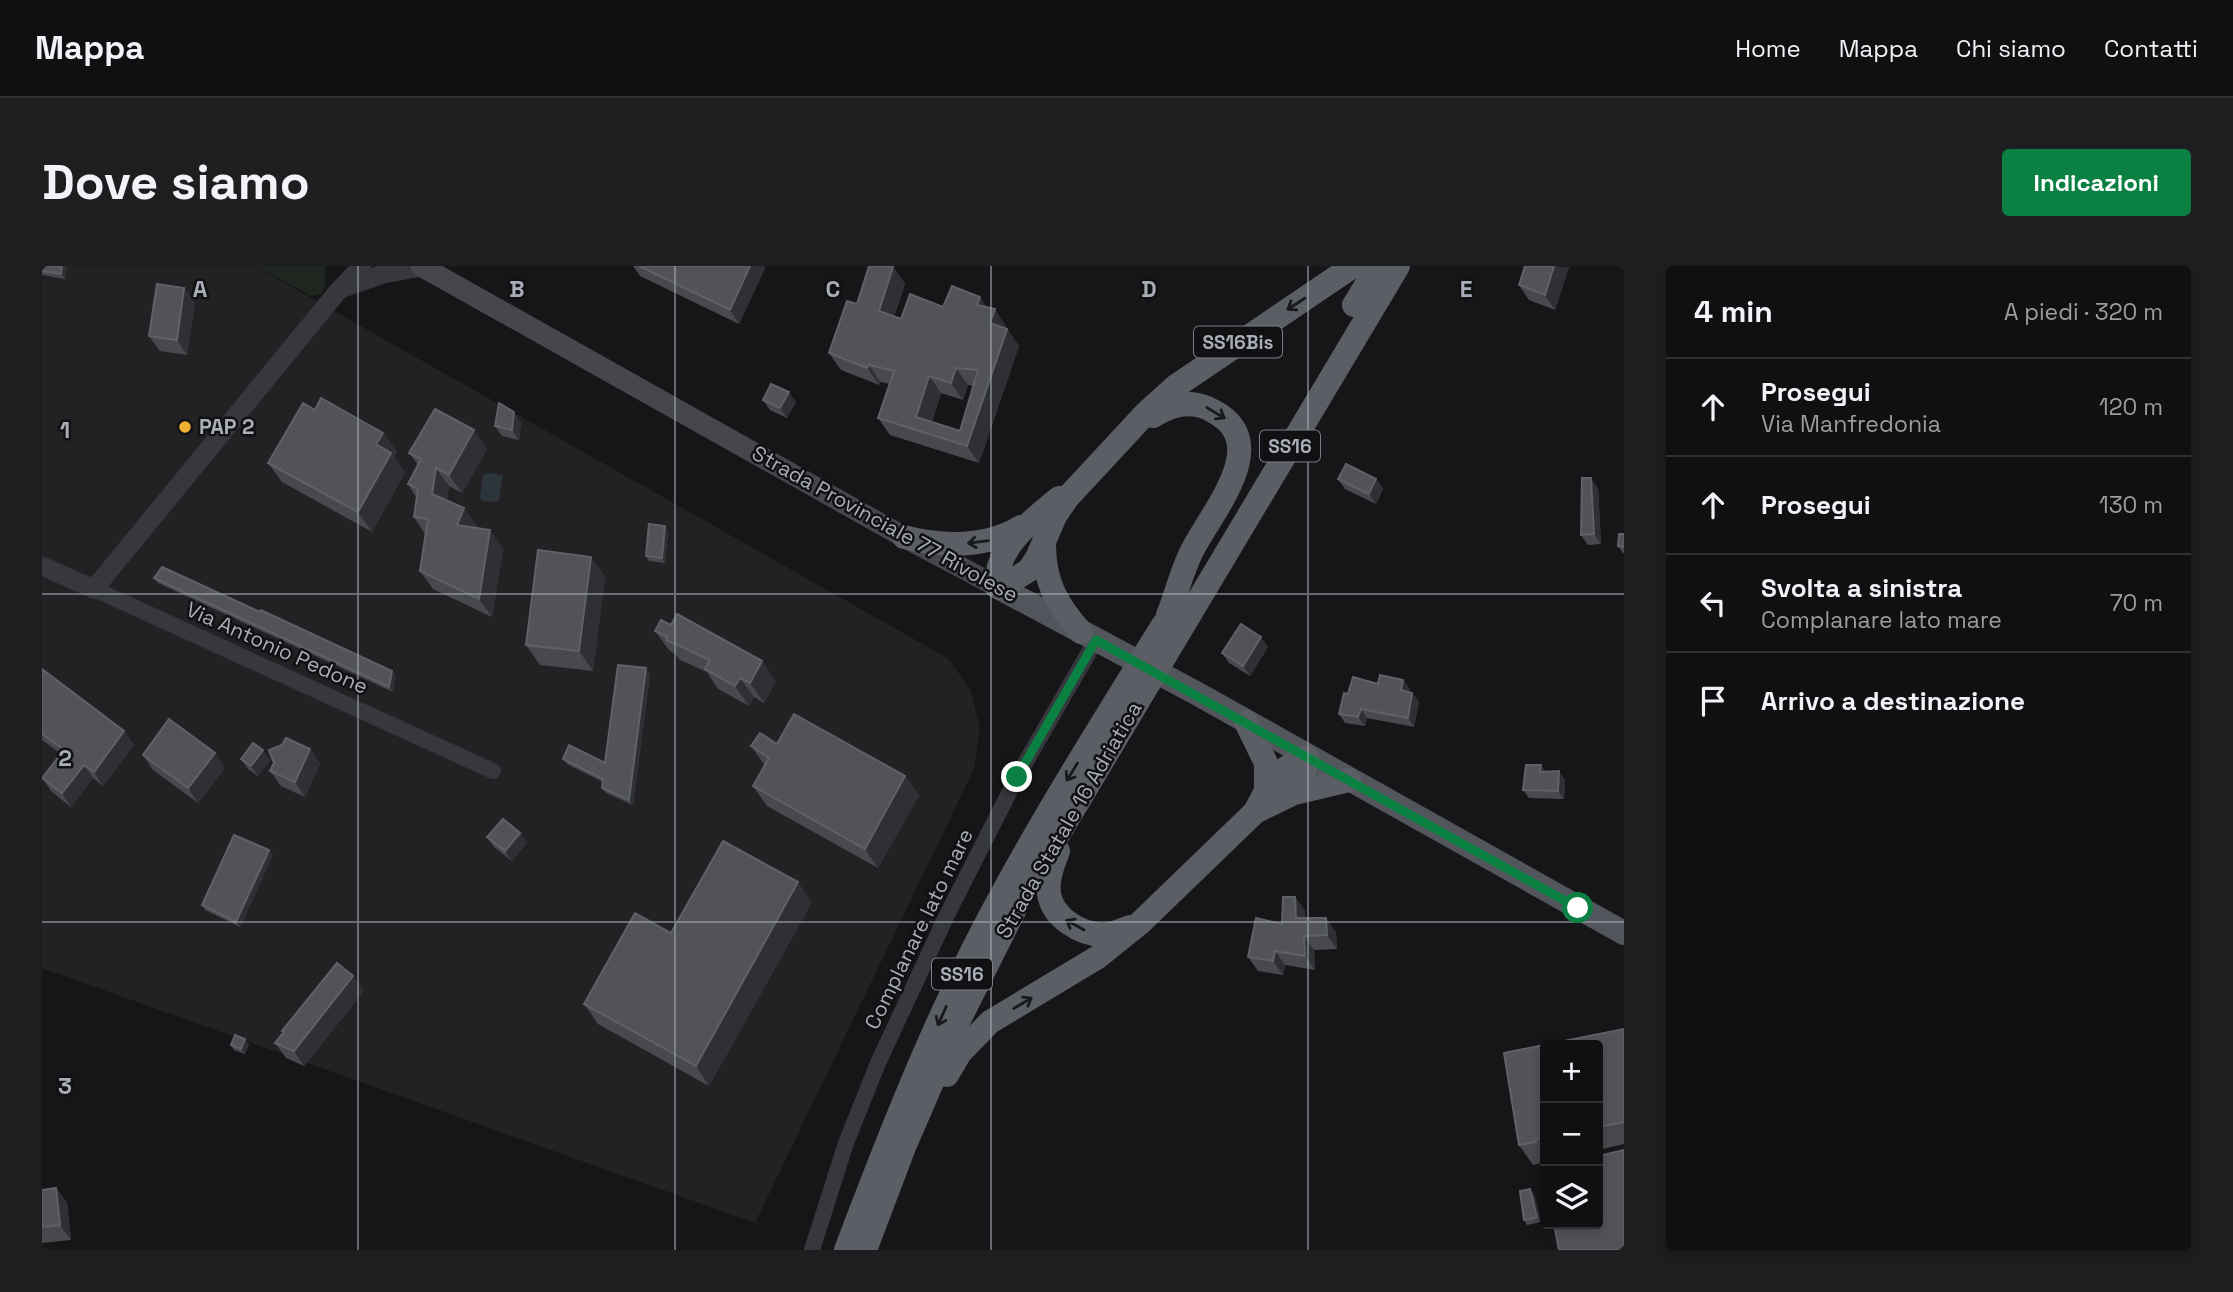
<!DOCTYPE html>
<html lang="it">
<head>
<meta charset="utf-8">
<style>
  :root { --surface:#101012; --page:#1e1e20; --text:#f1f3f6; --muted:#9c9d9f; --line:#303032; --accent:#0b8043 }
  body { margin:0; font-family:"Space Grotesk",sans-serif; background:var(--page); color:var(--text) }
  .controls { position:absolute; right:21px; bottom:21px; display:grid; overflow:hidden; border-radius:7px; box-shadow:0 4px 10px #0003 }
  .controls button { width:63px; height:63px; display:grid; place-items:center; padding:0; border:0; border-bottom:2px solid var(--line); background:var(--surface); color:var(--text); font:35px sans-serif }
  .stop { position:absolute; width:21px; height:21px; margin:-16px; border:5px solid #0b8043; border-radius:50%; background:#fff }
  .stop.end { background:#0b8043; border-color:#fff; box-shadow:0 2px 7px #0008 }
  .list { margin:0; padding:0; list-style:none }
  h2 { display:flex; justify-content:space-between; align-items:center; height:91px; margin:0; padding:0 28px; font-size:30px }
  h2 small { font-size:23px; font-weight:400; color:var(--muted) }
  .list li { display:grid; grid-template-columns:46px 1fr auto; gap:21px; align-items:center; box-sizing:border-box; height:98px; padding:0 28px; border-top:2px solid var(--line) }
  .list b { display:block; font-size:26px; white-space:nowrap }
  .list p { margin:0; font-size:23px; white-space:nowrap; color:var(--muted) }
  .list em { font-size:23px; font-style:normal; color:var(--muted) }
  .icon { flex:none; width:38px; height:38px; fill:none; stroke:currentColor; stroke-width:2; stroke-linecap:round; stroke-linejoin:round }
  .map { position:relative; flex:none; width:1582px; height:984px; overflow:hidden; border-radius:7px }
  header { display:flex; align-items:center; gap:42px; box-sizing:border-box; height:98px; padding:0 35px; background:var(--surface); border-bottom:2px solid var(--line) }
  header strong { font-size:33px }
  nav { display:flex; gap:38px; margin-inline-start:auto; font-size:24px }
  .intro { display:flex; align-items:center; justify-content:space-between; box-sizing:border-box; height:168px; padding:0 42px }
  h1 { margin:0; font-size:49px }
  .button { padding:18px 32px; border-radius:7px; background:var(--accent); color:#fff; font-size:24px; font-weight:700 }
  main { display:flex; gap:42px; padding:0 42px }
  aside { flex:1; background:var(--surface); border-radius:7px; box-shadow:0 4px 10px #0003 }
  .map>svg:first-child { display:block }
  .built { fill:#222225 }
  .green { fill:#1e261f }
  .water { fill:#2c353c }
  .lines { fill:none; stroke-linecap:round; stroke-linejoin:round }
  .minor { stroke:#37383d; stroke-width:16 }
  .tertiary { stroke:#37383d; stroke-width:19 }
  .secondary { stroke:#45474d; stroke-width:21 }
  .primary { stroke:#53555c; stroke-width:24 }
  .trunk { stroke:#5b5e65; stroke-width:24 }
  .wall { fill:#47494d; fill-rule:evenodd }
  .shaded-wall { fill:#2f3033 }
  .building { fill:#525359; stroke:#5f6168; stroke-width:2; fill-rule:evenodd }
  .oneway { stroke:#18191b }
  .route { stroke:#0b8043; stroke-width:9 }
  .grid { fill:none; stroke:#a8adb8; stroke-width:2; stroke-opacity:0.55 }
  .poi-dot { fill:#f2b134; stroke:#111113; stroke-width:2.5 }
  .labels { text-anchor:middle; stroke-width:5; stroke-linejoin:round; paint-order:stroke }
  .shield { fill:#111113; stroke:#7b7e86; stroke-width:2 }
  .shield-label { font-size:19px; font-weight:bold; fill:#a8adb8 }
  .poi-label { font-size:21px; font-weight:bold; fill:#a8adb8; stroke:#111113; text-anchor:start }
  .street-label { font-size:21px; fill:#a8adb8; stroke:#111113 }
  .grid-label { font-size:23px; text-anchor:middle; font-weight:bold; fill:#a8adb8; stroke:#111113; stroke-width:5; stroke-linejoin:round; paint-order:stroke }
</style>
</head>
<body>
<header>
<strong>Mappa</strong>
<nav><a>Home</a><a>Mappa</a><a>Chi siamo</a><a>Contatti</a></nav>
</header>
<div class="intro"><h1>Dove siamo</h1><a class="button">Indicazioni</a></div>
<main>
<div class="map">
<svg width="1582" height="984" viewBox="0 0 1582 984">
  <rect width="100%" height="100%" fill="#161618"/>
  <!-- built -->
  <path class="built" d="M0,0H213L907,393L929,425L938,463L932,503L713,957L0,702Z"/>
  <!-- green -->
  <path class="green" d="M214,0H283V19L279,28L269,30Z"/>
  <!-- water -->
  <path class="water" d="M445,207L461,209L457,234L454,236L440,235L438,232L441,209Z"/>
  <g class="lines">
    <!-- minor -->
    <path class="minor" d="M52,323L451,505
      M770,984L804,877L836,797L904,651L975,511L1054,374"/>
    <!-- tertiary -->
    <path class="tertiary" d="M301,22L341,8L380,1
      M0,300L52,323L297,24L320,0"/>
    <!-- secondary -->
    <path class="secondary" d="M379,0L862,271L954,320"/>
    <!-- primary -->
    <path class="primary" d="M954,320L1154,427L1582,667"/>
    <!-- trunk -->
    <path class="trunk" d="M1312,39L1336,0
      M1111,150C1130,138 1151,133 1171,145C1234,178 1166,249 1148,289C1139,308 1134,329 1126,349
      M862,271C900,281 945,282 979,261
      M1002,278C1002,315 1014,338 1039,366
      M954,320C954,281 989,255 1017,232
      M958,322L987,304L995,292L1013,250L1026,231L1104,147L1134,120L1311,0
      M1204,456L1224,497V525
      M1213,546C1227,518 1234,503 1265,491L1262,511L1252,527
      M1016,585C1011,598 1005,613 1007,628C1011,652 1038,668 1061,669C1069,669 1080,664 1088,661
      M905,809L918,787L948,756L1056,691L1097,658L1213,546L1252,527L1307,514
      M804,984C851,860 900,735 965,619C1014,530 1068,445 1121,359
      M823,984L862,881L917,754L979,631L1356,0"/>
  </g>
  <!-- wall -->
  <path class="wall" d="M0,0H25L23,13L0,9Z
    M591,0H722L723,2L697,58L598,10Z
    M851,1L863,18L852,51L859,53L901,41L946,42L964,60V63H965L977,80L937,197L848,169L836,152L848,118L838,116L837,119L799,104L787,87L815,38ZM926,119L931,120L918,165L890,156L899,127L921,134Z
    M1527,1L1513,44L1487,34L1477,19Z
    M142,22L153,37L145,89L118,85L107,70Z
    M721,134L754,136L745,152L728,144Z
    M273,144L341,167L355,186L352,191L363,206L330,266L240,216L226,197Z
    M479,156L477,174L460,170L453,160Z
    M445,183L420,227L407,220L405,234L435,260L434,262L461,282L450,351L391,323L378,305L383,268L372,251L374,231L366,218L376,199L367,187Z
    M1296,213H1334L1341,223L1334,238L1303,223Z
    M1556,222L1559,278L1546,279L1539,269Z
    M626,265L623,297L607,295L604,290Z
    M1582,268V287H1581L1576,280Z
    M563,310L551,405L498,399L484,379Z
    M112,312L354,410L351,426L116,317Z
    M613,365L734,415L722,437L712,431L707,440L676,423L665,406L638,394L633,388L627,384Z
    M1226,381L1208,410L1187,397L1180,387Z
    M0,403L82,465L92,479L61,520L51,512L29,541L10,526L0,512L19,488L0,474Z
    M608,408L591,539L564,527L560,522L561,516L525,498L521,493L563,497Z
    M1336,418L1368,423L1367,426L1370,427L1377,436L1372,461L1325,452L1323,460L1303,457L1297,448L1306,428Z
    M735,478L863,510L877,529L836,602L725,540L711,520L723,500L709,480Z
    M268,483L278,498L263,531L239,520L228,505L232,497Z
    M101,489L183,502L156,537L111,504Z
    M199,493L228,494L216,510L206,503Z
    M1504,506L1523,514L1522,533L1487,532L1481,524Z
    M478,567L485,577L470,595L452,581L445,571Z
    M227,584L231,589L198,661L163,644L160,639Z
    M1253,631L1263,645V652L1294,666L1295,683L1272,684L1273,704L1243,699L1241,709L1216,705L1206,691L1240,658Z
    M770,636L667,820L556,758L542,738Z
    M322,725L262,800L244,792L233,777L241,767L240,765Z
    M1582,763V878L1556,884V779H1503V896L1491,899L1477,879L1462,787Z
    M207,778L203,788L192,784L189,779Z
    M14,922L25,937L29,974L0,977V924Z
    M1488,923L1492,928L1499,956L1485,959L1482,954Z"/>
  <!-- shaded-wall -->
  <path class="shaded-wall" d="M20,0H25L23,13L19,8Z
    M708,0H722L723,2L697,58L688,44Z
    M1512,0L1527,1L1513,44L1503,29Z
    M851,1L863,18L848,62L837,45Z
    M142,22L153,37L145,89L135,74Z
    M938,31L950,48L935,39Z
    M953,43L964,60L959,74L948,57Z
    M965,63L977,80L937,197L925,180Z
    M827,99L838,116L837,119L825,102Z
    M914,102L926,119L921,134L909,117Z
    M887,110L899,127L886,168L874,151Z
    M747,126L754,136L745,152L738,142Z
    M472,146L479,156L477,174L470,164Z
    M432,164L445,183L420,227L407,209Z
    M341,167L355,186L352,191L363,206L330,266L316,246L334,178Z
    M394,202L407,220L403,246L390,228Z
    M1549,212L1556,222L1559,278L1552,268Z
    M1334,213L1341,223L1334,238L1327,228Z
    M422,242L435,260L427,277L415,259Z
    M623,260L626,265L623,297L620,292Z
    M448,264L461,282L450,351L437,333Z
    M549,291L563,310L551,405L537,385Z
    M1219,371L1226,381L1208,410L1201,400Z
    M720,395L734,415L722,437L708,417Z
    M604,402L608,408L591,539L587,534Z
    M350,405L354,410L351,426L347,421Z
    M698,412L712,431L707,440L693,420Z
    M1361,414L1368,423L1365,434L1359,424Z
    M1370,427L1377,436L1372,461L1366,452Z
    M1319,443L1325,452L1323,460L1316,451Z
    M82,465L92,479L61,520L52,506Z
    M268,483L278,498L263,531L253,516Z
    M221,484L228,494L216,510L209,500Z
    M173,487L183,502L156,537L146,522Z
    M42,499L51,512L29,541L20,527Z
    M1499,499L1505,508L1498,506Z
    M1517,505L1523,514L1522,533L1516,525Z
    M863,510L877,529L836,602L823,583Z
    M478,567L485,577L470,595L463,585Z
    M227,584L231,589L198,661L194,656Z
    M756,616L770,636L667,820L654,800Z
    M1253,631L1263,645L1264,666L1254,652Z
    M1284,652L1294,666L1295,683L1285,669Z
    M1262,670L1272,684L1273,704L1263,690Z
    M1233,685L1243,699L1241,709L1231,695Z
    M311,710L322,725L262,800L252,785Z
    M203,773L207,778L203,788L199,783Z
    M14,922L25,937L29,974L18,959Z
    M1488,923L1492,928L1499,956L1495,951Z"/>
  <!-- building -->
  <path class="building" d="M0,0H20L19,8L0,5Z
    M597,0H708L688,44Z
    M827,0H848L851,1L837,45L859,53L868,28L901,41L910,20L938,31L935,39L953,43L948,57L965,63L925,180L836,152L852,105L827,99L825,102L787,87L805,35L815,38ZM914,102L936,104L918,165L874,151L887,110L909,117Z
    M1483,0H1512L1503,29L1477,19Z
    M115,18L142,22L135,74L107,70Z
    M729,118L747,126L738,142L721,134Z
    M279,132L341,167L334,178L349,187L316,246L226,197L261,137L273,144Z
    M457,137L472,146L470,164L453,160Z
    M393,143L432,164L407,209L394,202L390,228L422,242L415,259L448,264L437,333L378,305L386,253L372,251L376,223L366,218L379,193L367,187Z
    M1304,198L1334,213L1327,228L1296,213Z
    M1540,212H1549L1552,268L1539,269Z
    M607,258L623,260L620,292L604,290Z
    M1577,268H1582V281L1576,280Z
    M496,284L549,291L537,385L484,379Z
    M120,301L218,346L219,344L350,405L347,421L112,312Z
    M635,348L720,395L708,417L698,412L693,420L663,403L668,394L624,374L625,371L613,365L619,354L629,359Z
    M1199,358L1219,371L1201,400L1180,387Z
    M576,399L604,402L587,534L560,522L561,513L521,493L527,479L563,497Z
    M0,403L82,465L52,506L42,499L20,527L0,512L22,484L0,468Z
    M1338,409L1361,414L1359,424L1370,427L1366,452L1319,443L1316,451L1297,448L1302,427L1306,428L1311,411L1336,418Z
    M752,448L863,510L823,583L711,520L727,492L709,480L718,467L735,478Z
    M127,453L173,487L146,522L101,489Z
    M244,472L268,483L253,516L228,505L232,497L227,484L240,479Z
    M211,477L221,484L209,500L199,493Z
    M1484,499H1499L1498,506L1517,505L1516,525L1481,524Z
    M461,553L478,567L463,585L445,571Z
    M192,569L227,584L194,656L160,639Z
    M681,575L756,616L654,800L542,738L593,647L629,667Z
    M1241,631H1253L1254,652H1284L1285,669L1262,670L1263,690L1233,685L1231,695L1206,691L1214,652L1240,658Z
    M295,697L311,710L252,785L233,777L242,766L240,765Z
    M1582,763V856L1556,861V779H1503V871L1494,873V876L1477,879L1462,787Z
    M193,769L203,773L199,783L189,779Z
    M1582,884V984H1517L1512,958H1556V890Z
    M1503,902V919L1500,903Z
    M14,922L18,959L0,961V924Z
    M1488,923L1495,951L1482,954L1478,925Z"/>
  <!-- one-way arrows -->
  <defs><path id="oneway-shaft" d="M-6 0H5M1.5-3L5.5 0L1.5 3" fill="none" stroke-width="1.6" stroke-linecap="round" stroke-linejoin="round" transform="scale(1.75)"/></defs>
  <g class="oneway">
    <use href="#oneway-shaft" transform="translate(1254 38) rotate(147)"/>
    <use href="#oneway-shaft" transform="translate(1174 147) rotate(31)"/>
    <use href="#oneway-shaft" transform="translate(936 276) rotate(172)"/>
    <use href="#oneway-shaft" transform="translate(1030 506) rotate(122)"/>
    <use href="#oneway-shaft" transform="translate(1033 659) rotate(-151)"/>
    <use href="#oneway-shaft" transform="translate(981 737) rotate(-31)"/>
    <use href="#oneway-shaft" transform="translate(900 750) rotate(114)"/>
  </g>
  <g class="lines">
    <!-- route -->
    <path class="route" d="M975,511L1054,374L1536,642"/>
  </g>
  <!-- grid -->
  <path class="grid" d="M316,0V984M633,0V984M949,0V984M1266,0V984M0,328H1582M0,656H1582"/>
  <!-- markers -->
  <circle class="poi-dot" cx="143" cy="161" r="7"/>
  <g class="labels">
    <!-- shield labels -->
    <g class="shield">
      <rect x="1152" y="60.5" width="88" height="31" rx="5"/>
      <rect x="1218" y="164.5" width="60" height="31" rx="5"/>
      <rect x="890" y="692.5" width="60" height="31" rx="5"/>
    </g>
    <g class="shield-label">
      <text x="1196" y="83">SS16Bis</text>
      <text x="1248" y="187">SS16</text>
      <text x="920" y="715">SS16</text>
    </g>
    <!-- poi labels -->
    <g class="poi-label">
      <text x="157" y="168">PAP 2</text>
    </g>
    <!-- street labels -->
    <g class="street-label">
      <text transform="translate(843 258) rotate(29)" y="7">Strada Provinciale 77 Rivolese</text>
      <text transform="translate(235 382) rotate(24)" y="7">Via Antonio Pedone</text>
      <text transform="translate(1027 554) rotate(-60)" y="7">Strada Statale 16 Adriatica</text>
      <text transform="translate(877 663) rotate(-64)" y="7">Complanare lato mare</text>
    </g>
  </g>
  <g class="grid-label">
    <text x="158" y="31">A</text>
    <text x="475" y="31">B</text>
    <text x="791" y="31">C</text>
    <text x="1107" y="31">D</text>
    <text x="1424" y="31">E</text>
    <text x="23" y="172">1</text>
    <text x="23" y="500">2</text>
    <text x="23" y="828">3</text>
  </g>
</svg>
<div class="controls">
<button>+</button>
<button>−</button>
<button><svg class="icon" aria-label="layers" viewBox="0 0 24 24"><path d="M12 4l9 5-9 5-9-5zM3 14l9 5 9-5"/></svg></button>
</div>
<div class="stop" style="left:1536px;top:642px"></div>
<div class="stop end" style="left:975px;top:511px"></div>
</div>
<aside>
<h2>4 min<small>A piedi · 320 m</small></h2>
<ul class="list">
<li><svg class="icon" aria-label="ahead" viewBox="0 0 24 24"><path d="M12 20V5M6 11l6-6 6 6"/></svg><div><b>Prosegui</b><p>Via Manfredonia</p></div><em>120 m</em></li>
<li><svg class="icon" aria-label="ahead" viewBox="0 0 24 24"><path d="M12 20V5M6 11l6-6 6 6"/></svg><div><b>Prosegui</b></div><em>130 m</em></li>
<li><svg class="icon" aria-label="left" viewBox="0 0 24 24"><path d="M17 20v-9H6M10 6l-5 5 5 5"/></svg><div><b>Svolta a sinistra</b><p>Complanare lato mare</p></div><em>70 m</em></li>
<li><svg class="icon" aria-label="arrive" viewBox="0 0 24 24"><path d="M6 21V4h12l-3 4 3 4H6"/></svg><div><b>Arrivo a destinazione</b></div></li>
</ul>
</aside>
</main>
</body>
</html>
